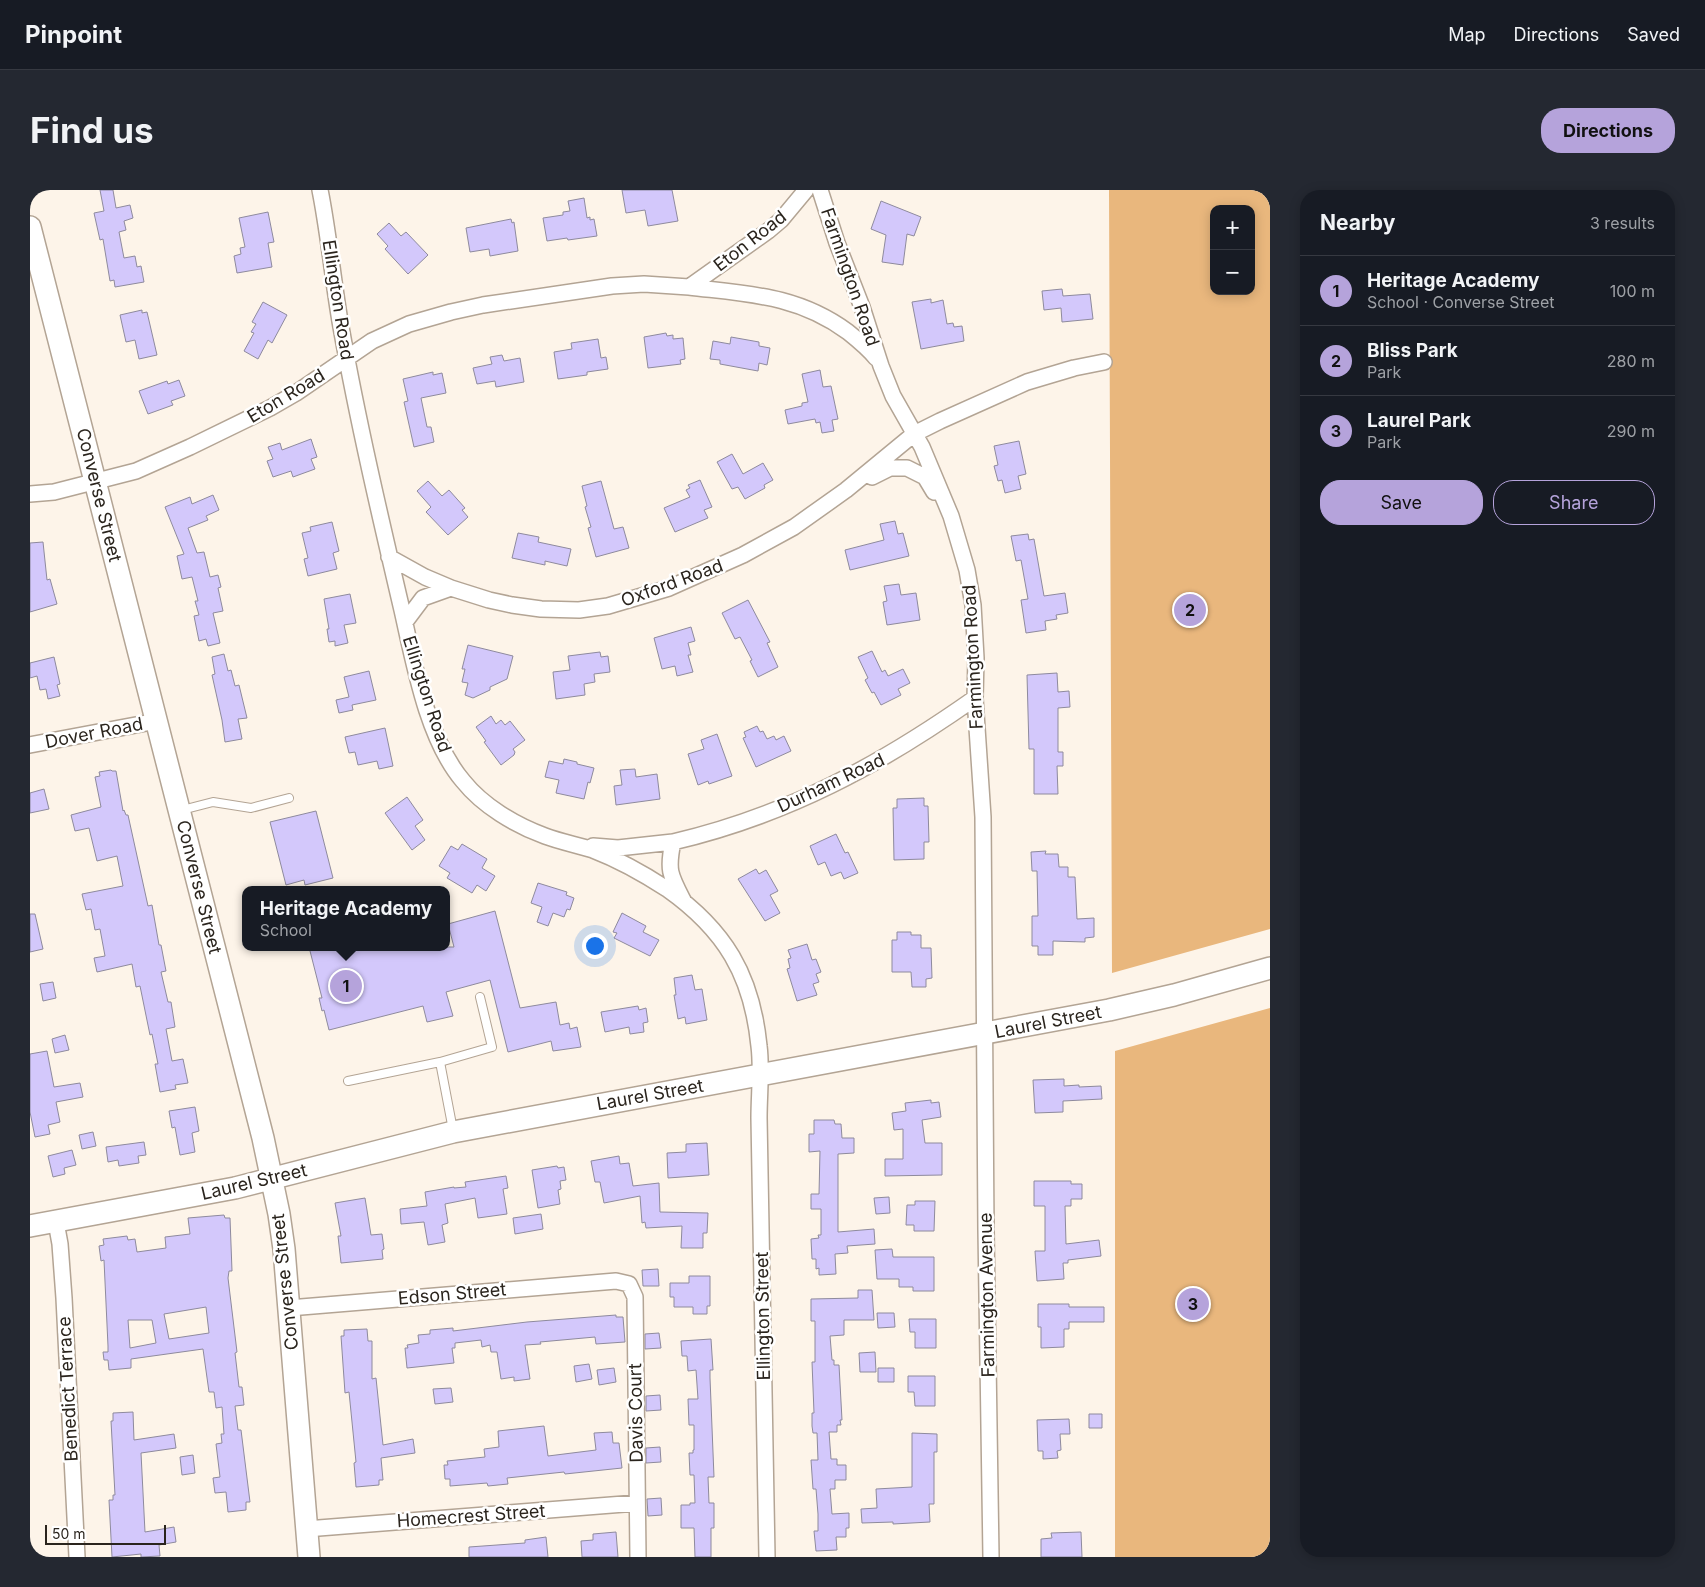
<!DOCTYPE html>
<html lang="en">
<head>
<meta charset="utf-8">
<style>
  :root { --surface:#171b24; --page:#242831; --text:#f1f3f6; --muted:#9ea1a6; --line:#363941; --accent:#b5a3db }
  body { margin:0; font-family:Inter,sans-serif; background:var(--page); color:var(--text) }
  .controls { position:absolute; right:15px; top:15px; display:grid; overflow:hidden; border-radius:10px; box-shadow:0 2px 12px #0003 }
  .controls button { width:45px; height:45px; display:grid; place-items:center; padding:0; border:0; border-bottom:1px solid var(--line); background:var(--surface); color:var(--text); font:25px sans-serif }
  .scale { position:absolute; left:15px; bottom:12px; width:121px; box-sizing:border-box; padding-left:5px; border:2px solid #2a241d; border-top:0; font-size:14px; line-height:18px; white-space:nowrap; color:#2a241d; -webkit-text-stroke:4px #fff; paint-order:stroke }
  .you { position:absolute; left:564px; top:755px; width:18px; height:18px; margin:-12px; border:4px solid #fff; border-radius:50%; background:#1a73e8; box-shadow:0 0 0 8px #1a73e833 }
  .badge { display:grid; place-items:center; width:32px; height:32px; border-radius:50%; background:var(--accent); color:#111; font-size:16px; font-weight:700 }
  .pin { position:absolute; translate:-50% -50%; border:2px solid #fff; box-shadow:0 1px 5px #0006 }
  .popup { position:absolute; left:212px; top:696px; width:208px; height:65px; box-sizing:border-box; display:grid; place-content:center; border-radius:10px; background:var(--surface); filter:drop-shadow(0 1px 4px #0005); font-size:16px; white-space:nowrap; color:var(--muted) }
  .popup b { font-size:19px; color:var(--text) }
  .popup::after { content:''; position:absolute; left:50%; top:100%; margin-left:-10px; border:10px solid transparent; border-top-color:var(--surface) }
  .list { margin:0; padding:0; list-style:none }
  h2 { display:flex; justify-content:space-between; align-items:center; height:65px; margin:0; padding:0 20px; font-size:21px }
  h2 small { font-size:16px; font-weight:400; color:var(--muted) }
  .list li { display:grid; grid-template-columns:32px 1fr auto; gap:15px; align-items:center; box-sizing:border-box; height:70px; padding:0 20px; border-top:1px solid var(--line) }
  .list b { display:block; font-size:19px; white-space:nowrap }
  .list p { margin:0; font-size:16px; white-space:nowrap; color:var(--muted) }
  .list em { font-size:16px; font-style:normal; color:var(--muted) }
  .actions { display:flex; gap:10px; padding:15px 20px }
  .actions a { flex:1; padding:11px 0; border:1px solid var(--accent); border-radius:20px; text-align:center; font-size:18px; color:var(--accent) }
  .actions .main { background:var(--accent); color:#111 }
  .map { position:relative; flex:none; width:1240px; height:1367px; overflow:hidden; border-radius:20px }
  header { display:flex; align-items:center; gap:30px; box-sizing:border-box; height:70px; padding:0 25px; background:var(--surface); border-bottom:1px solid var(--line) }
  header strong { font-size:24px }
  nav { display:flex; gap:28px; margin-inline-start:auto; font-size:18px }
  .intro { display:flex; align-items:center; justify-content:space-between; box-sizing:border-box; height:120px; padding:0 30px }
  h1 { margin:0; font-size:35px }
  .button { padding:12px 22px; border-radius:20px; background:var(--accent); color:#111; font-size:18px; font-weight:700 }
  main { display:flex; gap:30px; padding:0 30px }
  aside { flex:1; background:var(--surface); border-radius:20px; box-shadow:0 2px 12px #0003 }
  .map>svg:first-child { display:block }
  .green { fill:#e9b77d; fill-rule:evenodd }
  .building { fill:#d3c8fb; stroke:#8e8a9d; fill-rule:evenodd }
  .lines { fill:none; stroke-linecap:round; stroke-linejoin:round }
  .lane-casing { stroke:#b3a494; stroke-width:10 }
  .street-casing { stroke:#b3a494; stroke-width:18 }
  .secondary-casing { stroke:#b3a494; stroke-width:24 }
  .lane { stroke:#fff; stroke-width:8 }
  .street { stroke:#fff; stroke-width:15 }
  .secondary { stroke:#fff; stroke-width:21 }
  .labels { text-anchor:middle; stroke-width:5; stroke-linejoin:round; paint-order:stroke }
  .street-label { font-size:18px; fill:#2a241d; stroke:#fff }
</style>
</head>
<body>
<header>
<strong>Pinpoint</strong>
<nav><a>Map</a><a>Directions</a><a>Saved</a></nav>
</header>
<div class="intro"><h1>Find us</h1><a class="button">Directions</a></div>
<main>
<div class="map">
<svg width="1240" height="1367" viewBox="0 0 1240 1367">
  <rect width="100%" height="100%" fill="#fdf4e9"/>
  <!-- green -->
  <path class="green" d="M1079,0H1240V739L1082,783ZM1184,19H1221V101H1184Z
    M1240,818V1367H1085V861Z"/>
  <!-- building -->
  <path class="building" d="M70,0H83L86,18L100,15L103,28L94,31L96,40L89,42L94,68L105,66L107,77L111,76L114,92L85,97L84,90L80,91L73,49L70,50L64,23L74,21Z
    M592,0H642L648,31L618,36L615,20L596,23Z
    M554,8L557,28L560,27V30L564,29L567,46L538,50L537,48L517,51L513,28L533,25V22L540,21L538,11Z
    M851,11L891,27L884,46L877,44L873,75L852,72L856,45L841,39Z
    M238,22L244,52L238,53L242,77L207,83L204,66L211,64L210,58L215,57L209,28Z
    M481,29L482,33L484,32L488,61L460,66L459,59L440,62L436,38Z
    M359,33L371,46L376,42L398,65L378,84L355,59L358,56L347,44Z
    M1032,99L1033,106L1060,104L1063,129L1032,132L1031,118L1014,120L1012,101Z
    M901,109V113L913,110L917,134L923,133L924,137L932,136L934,151L891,159L882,112Z
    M233,112L257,125L242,153L238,150L228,169L214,161L224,143L221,142L226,134L222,132Z
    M112,120V123L117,122L127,165L109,169L105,150L96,152L90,125Z
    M636,143L637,146L643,145V149L653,148L655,169L650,170L651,174L618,178L614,147Z
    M701,147L729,152V156L740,158L737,175L729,173L728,181L690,174V170L680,169L683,151L700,154Z
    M568,149L571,168L576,167L578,179L557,182V185L528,189L524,162L542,159L541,153Z
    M472,165L474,171L490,168L494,192L466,197L465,191L447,194L443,178L462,174L460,167Z
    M790,180L793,197L801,196L808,229L802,230L804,241L792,243L790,232L786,233L785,229L758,234L755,220L772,216V213L778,212L772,184Z
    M403,182V185L412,183L416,203L391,208L397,237H401L404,252L384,257L374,212L378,211L373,189Z
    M149,190L155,206L141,211L143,215L118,224L109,201L137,191L138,194Z
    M281,249L287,267L281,269L285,279L263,287L261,281L243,287L237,271L243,269L238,257L250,253L252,260Z
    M989,251L996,284L988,286L991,299L975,303L972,290L968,291L964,276L968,275L964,256Z
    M702,264L713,284L733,273L743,290L734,295L735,298L715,309L708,297L702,299L687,272Z
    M670,290L682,317L674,320L678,328L645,342L634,318L660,307L656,300L660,298L658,295Z
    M398,291L412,306L419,300L435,318L432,320L438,327L418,345L396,322L401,317L387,301Z
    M571,291L584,339L593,337L599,358L566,367L558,338L561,337L555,317L557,316L552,296Z
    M183,305L189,320L176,326L178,330L158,338L167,363L174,362L180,387L188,385L191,397L188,398L193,421L183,423L190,453L178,456L176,449L169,451L164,426L169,425L165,411H168L162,387L152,389L147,366L154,364L135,317L160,307L162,314Z
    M865,331L868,344L873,343L879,366L820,380L815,360L854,350L850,334Z
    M302,332L309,361L303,363L307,379L278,386L274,369L278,368L272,343L281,341L280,337Z
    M488,343L509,347L508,352L541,359L537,376L515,371V375L482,368Z
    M998,344L999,350L1004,349L1014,406L1035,403L1038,423L1026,425L1027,429L1015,431L1016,440L996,443L991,410L998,409L991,370L986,371L981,346Z
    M13,352L17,390L20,389L27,414L0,422V353Z
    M869,394L871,405L886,403L890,430L857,435L853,412L857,411L854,396Z
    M320,404L326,433L314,435L318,453L305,456V451L299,452L297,439H299L294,409Z
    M718,410L740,452L737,453L748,477L728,487L720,471L722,470L710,447L705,449L692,423Z
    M661,437L665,451L658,453L661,465H658L663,482L647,486L645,476L632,479L624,448Z
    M438,455L483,466L477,489L460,497V500L443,508L435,505L438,493L432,492L435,479H432Z
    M842,461L852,482L855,480L858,486L873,479L880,493L868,499L871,505L851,515L844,502L842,503L835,490L838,488L828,467Z
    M570,462L571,467L578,466L580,482L564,484L565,492L554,494L555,505L526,509L523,482L540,480L538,466Z
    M194,464L198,481L201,480L205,496L209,495L217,528L208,529L212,549L195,552L192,530L182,485L185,484L182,467Z
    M24,467L30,494L27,495L30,506L18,509L16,499L10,500L7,486L0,488V473Z
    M339,481L346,510L322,515L323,520L309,523L306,510L319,507L314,487Z
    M1027,483L1028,502L1039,501L1040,517L1028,518V562H1033V576H1027L1028,604H1004V559H999L997,485Z
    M461,526L466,534L471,530L475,535L480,531L495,550L483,559L485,562L484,565L471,575L454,552L456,551L446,537Z
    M727,536L730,542L733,541L737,549L744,546L746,550L754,546L761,561L726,577L713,548L716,547L714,542Z
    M355,538L363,576L349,579L347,571L328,575L325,562L319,563L315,547Z
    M687,544L702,586L679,594L678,591L668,595L658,564L674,559L671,550Z
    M534,569L547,572V574L564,578L560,593L558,592L554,609L526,603L529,590L515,587L519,571L533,574Z
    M605,579L606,587L627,584L630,609L586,615L584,596L592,595L590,580Z
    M81,580L82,581H86L93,621L94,620L96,625H98L118,716L122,715L129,755H131L136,781L131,782L138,812H141L145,837L136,839L142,871L153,869L158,893L145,895L146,899L130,902L125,874H128L122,844L120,845L110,796L106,797L102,774L67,782L64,768L75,766L70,739L65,740L61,719L56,720L52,704L93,696L87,666L67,671L59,638L45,641L41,625L71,617L65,587L70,586L69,582Z
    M14,599L19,619L0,623V603Z
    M377,607L393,630L385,636L395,650L382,660L355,623Z
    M894,608V616H898L899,652H894V669L864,670L863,618H867V609Z
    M286,621L303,688L275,695L274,690L256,695L240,632Z
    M806,644L815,663L818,662L828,683L814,689L811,682L801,686L795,672L788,675L780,656Z
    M432,654L457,669L452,678L465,686L456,701L447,695L442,703L417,688L420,683L409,676L421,656L428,660Z
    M1016,661L1015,664H1028L1029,677H1038V687H1045L1047,729L1064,728V747L1055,748V752L1023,751V765H1008V756H1002V726H1008L1007,681H1002L1001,662Z
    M726,679L729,684L736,680L748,701L740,705L750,723L735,731L708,689Z
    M508,693L537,702L536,705L544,708L540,720L537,719L534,727L523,723L518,736L507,732L512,717L501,713Z
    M465,721L490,818L526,812L530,835L539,833L540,839L547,837L551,857L523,861L521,851L478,862L460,790L416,802L423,826L397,832L393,816L299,840L294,820L292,821L289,808H292L279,757H424L418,734Z
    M592,723L616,736L613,742L629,750L620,766L584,748L587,743L583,742Z
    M0,724H5L13,759L0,762Z
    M867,742H881V745H891V758H901L902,788L896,789V797H882L881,782H862V750H867Z
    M777,754L782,770L786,769L791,782L786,784L789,792L783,794L787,805L767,811L757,779L760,778L758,769L761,768L758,760Z
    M662,785L665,800L672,799L677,830L656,834L655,827L648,829L644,805H646L644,788Z
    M23,792L26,808L13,811L10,794Z
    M608,816L609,820L616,818L618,832L613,833L614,842L600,844L599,837L575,842L571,822Z
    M35,845L39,860L25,863L22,849Z
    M17,861L24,897L50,893L53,907L26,912L30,932L18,935L20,944L5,947L0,922V864Z
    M1034,889V896L1049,895V897L1071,896L1072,909L1033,911V922L1005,923L1003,890Z
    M901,910V913L909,912L911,927L892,930L895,953H912V985L855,986V969H873V939L864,940L862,923L876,921L875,913Z
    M165,917L169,941L162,943L165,962L150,965L145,937L142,938L139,921Z
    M784,930H804L805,934H811L812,948H824V963L808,964V1042L844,1039L845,1054L817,1056L818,1063L805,1064L806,1084L789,1085V1078L786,1079V1069H782L781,1049L789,1048L788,1045H791V1019H781V1004H789L790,961L779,962V944H784Z
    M63,942L66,956L52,959L49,945Z
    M114,952L116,965L108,966L109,973L89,976L88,970L78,972L76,957Z
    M677,953L679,985L638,988L637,963L656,962V954Z
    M42,960L46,975L34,978L35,984L23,987L18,966Z
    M589,966L590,974L599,973L603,996L629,993L630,1022L678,1023L677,1043H673V1058H651L652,1036L616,1038L615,1032L612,1033L610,1006L574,1013L570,992H565L561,971Z
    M527,976L528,978L534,977L536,990L530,991L531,999L528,1000L530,1014L508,1018L502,980Z
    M476,986L478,998L473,999L477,1024L448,1028L445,1008L415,1014L418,1033L412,1035L415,1052L398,1055L394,1032L371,1034L370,1019L397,1016L395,1002L424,997V998L436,997L435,992Z
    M1004,991H1041V994H1052V1009H1041V1016H1035L1036,1054L1069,1050L1071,1066L1038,1070V1073H1033L1034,1089L1007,1091L1005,1061H1015V1016H1004Z
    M859,1007L860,1023L846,1024L844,1008Z
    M335,1008L341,1045L352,1044L354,1059L352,1060L353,1069L311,1073L308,1046H311L305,1013Z
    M885,1011H905L904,1041H884V1035H876L877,1015H885Z
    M511,1024L513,1039L485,1044L483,1028Z
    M194,1025L195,1028H200L202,1081H199L198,1088L207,1162L205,1163L209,1197H212L214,1215L205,1216L208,1240H211L220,1312H216V1320L198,1322L196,1302L185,1303L183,1288L190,1287L186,1254L192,1253L191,1244H194L192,1217L186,1218L184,1202H179L173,1159L101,1169V1178L79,1180L78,1170H74L73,1162H78V1156L74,1070L71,1071L69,1056L74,1055L73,1049L97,1046L98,1050L105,1049L107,1062L136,1058L135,1047L160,1044L158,1028ZM176,1117L179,1143L139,1149L134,1124ZM98,1130H122L126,1153L100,1158Z
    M862,1059L863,1067H904V1101H883V1097H869V1089H847L845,1060Z
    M628,1079L629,1096H613L612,1080Z
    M659,1086H680V1116H677V1124H663V1117H644V1107H640V1093H659Z
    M828,1100H842L844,1130H814V1145L800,1146L802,1170H804V1175H809L812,1230H810L811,1235H807V1242H799L801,1269H807V1275H816V1290H805V1299H800L802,1324L819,1323V1338H816V1347H806L807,1360L786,1361L784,1341H788V1324L786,1299H783L781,1270H788L787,1243H783L782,1236V1223H784L782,1172H785V1131H781V1109L828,1108Z
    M1008,1114H1039V1117H1074V1132H1039V1139H1034V1157L1011,1158V1137H1008Z
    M847,1123H864L865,1137L848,1138Z
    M586,1125V1127H593L595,1152L566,1154L565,1147L510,1152L511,1154L495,1155L500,1189L484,1191V1187L471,1189L467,1162H461L460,1155L452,1157L451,1150L425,1153V1158H422L424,1173L377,1178L375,1158H378L377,1155L389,1153L388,1145L400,1144V1140L423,1138V1141L497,1132Z
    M879,1129H906V1158H885V1142H880Z
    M337,1139L338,1151H342V1189L346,1188L353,1255L383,1249L385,1263L351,1268L353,1290H349V1295L326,1297L324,1273L326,1272L319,1202L315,1203L311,1146H314V1140Z
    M629,1143L631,1158L615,1159V1144Z
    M681,1149L683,1180H680V1188L684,1287H678L679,1313H684V1338H681V1367H665L664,1338H651V1315H660V1313H665L664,1285H660L659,1263H663V1260H664V1235H659L658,1209H668L666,1180L658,1181L657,1166H652L651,1151Z
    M845,1162L846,1182H830L829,1163Z
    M559,1174L562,1189L546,1192L544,1176Z
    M584,1178L586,1192L569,1195L567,1180Z
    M848,1178H864V1192H848Z
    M878,1186H905V1216H885L884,1202H878Z
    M421,1198L423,1212L405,1214L403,1199Z
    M630,1205L631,1220L616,1221V1206Z
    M103,1222L104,1250L144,1244L146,1258L111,1263L115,1342L144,1337L146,1352L129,1355L130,1366L111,1367V1364L82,1367L79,1310H83V1305H85L81,1231H83V1223Z
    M1059,1224H1072V1238H1059Z
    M1039,1229L1040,1244H1030L1031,1260L1027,1261L1028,1268L1013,1269V1261H1008L1007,1230Z
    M514,1236L518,1266L566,1260L564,1243L582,1242L583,1253H589L592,1278L535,1284L534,1282L477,1288L478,1294L458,1296L457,1293L420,1296V1289H415L414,1275H418L417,1271L455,1267L454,1259L469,1257L468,1241Z
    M882,1243L907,1244V1262H904V1314H899L900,1332L863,1334V1332L832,1333L831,1319L847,1318L846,1299L882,1297Z
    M630,1257L631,1272L616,1273V1258Z
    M163,1265L165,1283L152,1285L150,1267Z
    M631,1308L632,1325L618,1326L617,1309Z
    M586,1342L588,1367H552L551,1351L563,1350V1344Z
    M1051,1342L1052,1367H1011V1349L1022,1348L1021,1343Z
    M516,1347L518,1367H439V1357L495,1353V1350Z"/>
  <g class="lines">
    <defs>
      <path id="lane" d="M152,620L183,612L221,618L259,608
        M410,872L462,857L450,807
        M318,891L410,872L423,940"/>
      <path id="street" d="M290,0C299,45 303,92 311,137C328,232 350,326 372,420C384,473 397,549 433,591C453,616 485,635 515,646C531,652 548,655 563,660C589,670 614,684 637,699C695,740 722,785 729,856C732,879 729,904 729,928L737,1367
        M790,0L807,53L832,117L851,176L863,206L892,257L921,326L937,380L943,415L946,468L945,508L953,627L956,1040L961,1367
        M659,97C718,104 768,105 818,142C828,150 838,158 846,168
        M842,287L860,278H877L895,287L904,302
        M0,304L24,302L106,281L160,257L240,218L266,203L342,151L379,134L421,122L453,115L582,96L614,94L659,97L738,41L751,30L776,0
        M359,367L395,387L421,398
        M375,432L393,408L421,398L459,410L482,415L511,419L549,420L578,416L639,398L713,365L764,337L816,300L884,244L910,231L997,192L1044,178L1074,172
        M0,555L127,531
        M563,656L588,658L643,652
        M653,710C640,685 637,680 643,652C758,625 850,575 945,508
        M26,1032L30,1054L34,1108L47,1367
        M259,1118L586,1091L599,1094L605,1107L608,1367
        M276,1339L607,1313"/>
      <path id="secondary" d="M0,37L233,948L249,1024L254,1059L279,1367
        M0,1036L205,998L423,942L1079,820L1144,805L1240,778"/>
    </defs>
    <!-- lane casing -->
    <use href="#lane" class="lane-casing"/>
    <!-- street casing -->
    <use href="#street" class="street-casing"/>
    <!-- secondary casing -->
    <use href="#secondary" class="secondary-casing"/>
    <!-- lane -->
    <use href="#lane" class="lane"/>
    <!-- street -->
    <use href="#street" class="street"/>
    <!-- secondary -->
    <use href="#secondary" class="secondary"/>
  </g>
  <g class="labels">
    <!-- street labels -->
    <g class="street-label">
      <text transform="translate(720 51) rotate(-38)" y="6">Eton Road</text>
      <text transform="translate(820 87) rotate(71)" y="6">Farmington Road</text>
      <text transform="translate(308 110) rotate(81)" y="6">Ellington Road</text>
      <text transform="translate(256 206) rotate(-31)" y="6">Eton Road</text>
      <text transform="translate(69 305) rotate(76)" y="6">Converse Street</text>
      <text transform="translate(642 393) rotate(-20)" y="6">Oxford Road</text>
      <text transform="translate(943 467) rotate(-93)" y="6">Farmington Road</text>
      <text transform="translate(397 504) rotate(72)" y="6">Ellington Road</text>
      <text transform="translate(64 543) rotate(-11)" y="6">Dover Road</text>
      <text transform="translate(801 593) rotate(-25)" y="6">Durham Road</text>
      <text transform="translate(169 697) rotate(76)" y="6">Converse Street</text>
      <text transform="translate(1018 832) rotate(-11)" y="6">Laurel Street</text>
      <text transform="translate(620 905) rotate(-10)" y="6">Laurel Street</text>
      <text transform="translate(224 992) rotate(-13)" y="6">Laurel Street</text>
      <text transform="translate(255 1092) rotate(-96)" y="6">Converse Street</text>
      <text transform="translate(422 1104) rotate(-5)" y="6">Edson Street</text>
      <text transform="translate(957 1105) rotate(-91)" y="6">Farmington Avenue</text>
      <text transform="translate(733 1126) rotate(-91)" y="6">Ellington Street</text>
      <text transform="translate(38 1199) rotate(-93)" y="6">Benedict Terrace</text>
      <text transform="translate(606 1223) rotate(-91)" y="6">Davis Court</text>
      <text transform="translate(441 1326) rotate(-4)" y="6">Homecrest Street</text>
    </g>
  </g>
</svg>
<div class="controls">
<button>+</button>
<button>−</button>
</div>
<div class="scale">50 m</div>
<div class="you"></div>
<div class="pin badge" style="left:316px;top:796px">1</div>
<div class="popup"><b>Heritage Academy</b>School</div>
<div class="pin badge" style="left:1160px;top:420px">2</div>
<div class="pin badge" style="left:1163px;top:1114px">3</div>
</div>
<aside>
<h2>Nearby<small>3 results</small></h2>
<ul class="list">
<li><span class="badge">1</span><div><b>Heritage Academy</b><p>School · Converse Street</p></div><em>100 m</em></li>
<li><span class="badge">2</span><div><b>Bliss Park</b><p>Park</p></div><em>280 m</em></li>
<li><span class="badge">3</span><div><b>Laurel Park</b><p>Park</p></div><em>290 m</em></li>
</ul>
<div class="actions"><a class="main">Save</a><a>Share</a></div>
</aside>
</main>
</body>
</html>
